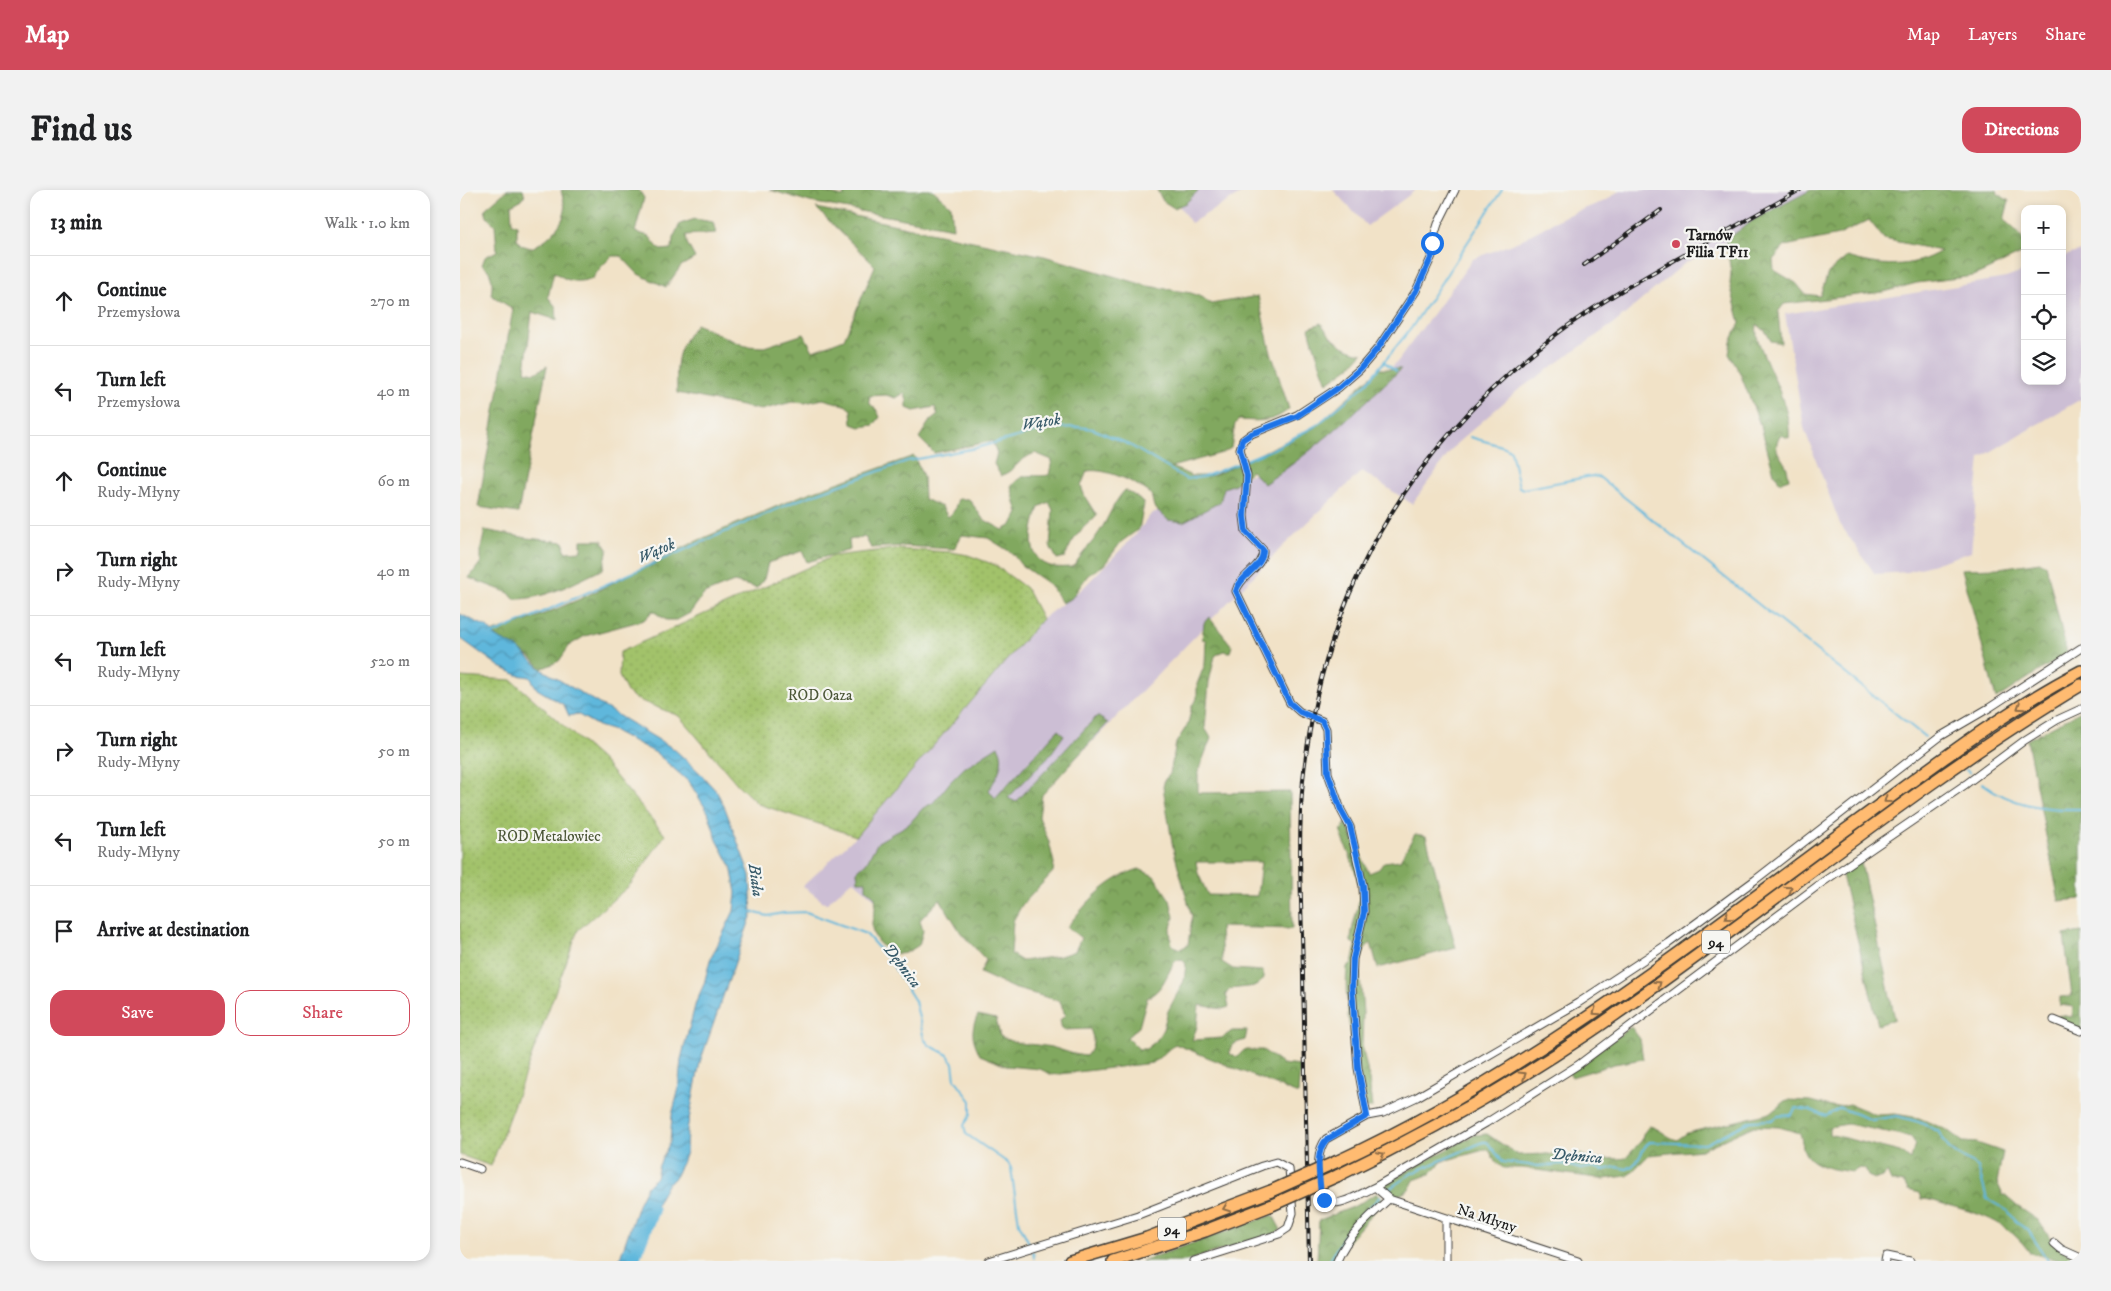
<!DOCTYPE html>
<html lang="en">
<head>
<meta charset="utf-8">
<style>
  :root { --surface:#fff; --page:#f2f2f2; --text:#202124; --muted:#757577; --line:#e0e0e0; --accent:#d1495b }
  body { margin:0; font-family:"IM FELL DW Pica",serif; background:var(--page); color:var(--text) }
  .controls { position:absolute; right:15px; top:15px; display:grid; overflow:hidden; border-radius:10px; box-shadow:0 2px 8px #0003 }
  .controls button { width:45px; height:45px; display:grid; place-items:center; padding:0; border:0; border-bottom:1px solid var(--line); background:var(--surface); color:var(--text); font:25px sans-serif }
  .stop { position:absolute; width:15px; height:15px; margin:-11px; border:4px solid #1a73e8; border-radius:50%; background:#fff }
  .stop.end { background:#1a73e8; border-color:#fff; box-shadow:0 1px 5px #0008 }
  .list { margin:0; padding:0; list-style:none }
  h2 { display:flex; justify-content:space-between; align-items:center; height:65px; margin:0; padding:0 20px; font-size:21px }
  h2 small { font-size:16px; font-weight:400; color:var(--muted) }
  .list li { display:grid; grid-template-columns:32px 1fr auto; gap:15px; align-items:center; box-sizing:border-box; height:90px; padding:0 20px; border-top:1px solid var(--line) }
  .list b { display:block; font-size:19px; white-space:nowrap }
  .list p { margin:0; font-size:16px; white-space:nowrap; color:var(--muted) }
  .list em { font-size:16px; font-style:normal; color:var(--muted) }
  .actions { display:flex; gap:10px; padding:15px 20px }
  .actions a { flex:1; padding:11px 0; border:1px solid var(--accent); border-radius:15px; text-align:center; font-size:18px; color:var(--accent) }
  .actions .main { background:var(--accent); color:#fff }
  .icon { flex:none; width:28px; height:28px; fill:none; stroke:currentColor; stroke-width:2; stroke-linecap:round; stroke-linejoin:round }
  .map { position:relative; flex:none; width:1621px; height:1071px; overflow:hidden; border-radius:15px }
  header { display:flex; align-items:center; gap:30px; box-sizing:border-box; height:70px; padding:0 25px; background:var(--accent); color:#fff }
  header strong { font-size:24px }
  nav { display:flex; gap:28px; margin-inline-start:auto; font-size:18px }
  .intro { display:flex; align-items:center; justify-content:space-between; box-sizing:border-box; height:120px; padding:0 30px }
  h1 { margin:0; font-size:35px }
  .button { padding:12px 22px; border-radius:15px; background:var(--accent); color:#fff; font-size:18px; font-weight:700 }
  main { display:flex; gap:30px; padding:0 30px }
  aside { flex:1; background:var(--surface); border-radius:15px; box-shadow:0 2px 8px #0003 }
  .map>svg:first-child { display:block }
  .industrial { fill:#ccbed4 }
  .grass { fill:url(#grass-dots); stroke:#5f6f43 }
  .forest { fill:url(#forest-crowns); stroke:#4e623d; fill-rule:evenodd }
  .water { fill:url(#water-waves); stroke:#3e6a7c }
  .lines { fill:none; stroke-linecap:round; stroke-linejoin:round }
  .stream { stroke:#5fb7dc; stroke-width:2 }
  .river { stroke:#5fb7dc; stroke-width:12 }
  .minor-casing { stroke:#3c3a36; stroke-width:9 }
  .primary-casing { stroke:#3c3a36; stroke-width:14 }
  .minor { stroke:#fff; stroke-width:7 }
  .primary { stroke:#ffbb71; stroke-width:11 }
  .rail-casing { stroke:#1c1c1c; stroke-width:4 }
  .rail { stroke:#f6f6f2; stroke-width:2; stroke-dasharray:5.5; stroke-linecap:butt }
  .primary-bridge-casing { stroke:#3c3a36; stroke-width:14; stroke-linecap:butt }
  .primary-bridge { stroke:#ffbb71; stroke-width:11 }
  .oneway { stroke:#8e6c46 }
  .route { stroke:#1a73e8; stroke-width:6 }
  .poi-dot { fill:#d1495b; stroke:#f6f6f2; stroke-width:2 }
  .labels { text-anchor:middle; stroke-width:4.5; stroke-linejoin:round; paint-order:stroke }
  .shield { fill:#f6f6f2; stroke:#5d5d5c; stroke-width:1 }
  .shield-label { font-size:14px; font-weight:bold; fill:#1c1c1c }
  .poi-label { font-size:15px; font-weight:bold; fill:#1c1c1c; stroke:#f6f6f2; text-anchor:start }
  .park-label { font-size:15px; fill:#4b5637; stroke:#f6f6f2 }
  .street-label { font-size:15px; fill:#1c1c1c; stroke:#f6f6f2 }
  .water-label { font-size:16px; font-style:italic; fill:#375a69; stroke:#f6f6f2 }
</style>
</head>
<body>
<header>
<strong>Map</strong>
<nav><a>Map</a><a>Layers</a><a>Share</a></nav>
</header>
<div class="intro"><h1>Find us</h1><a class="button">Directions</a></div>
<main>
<aside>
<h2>13 min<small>Walk · 1.0 km</small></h2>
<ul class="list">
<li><svg class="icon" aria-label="ahead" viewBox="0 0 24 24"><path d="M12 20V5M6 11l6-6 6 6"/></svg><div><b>Continue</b><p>Przemysłowa</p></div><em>270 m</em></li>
<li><svg class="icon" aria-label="left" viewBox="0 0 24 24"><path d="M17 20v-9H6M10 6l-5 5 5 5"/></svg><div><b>Turn left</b><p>Przemysłowa</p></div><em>40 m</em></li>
<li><svg class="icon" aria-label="ahead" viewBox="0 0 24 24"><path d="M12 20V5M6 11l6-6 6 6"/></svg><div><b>Continue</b><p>Rudy-Młyny</p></div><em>60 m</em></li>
<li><svg class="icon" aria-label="right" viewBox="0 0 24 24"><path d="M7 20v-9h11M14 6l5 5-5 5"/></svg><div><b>Turn right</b><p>Rudy-Młyny</p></div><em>40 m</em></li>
<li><svg class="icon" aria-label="left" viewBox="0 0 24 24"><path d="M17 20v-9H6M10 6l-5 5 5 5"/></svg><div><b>Turn left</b><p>Rudy-Młyny</p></div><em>520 m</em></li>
<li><svg class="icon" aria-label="right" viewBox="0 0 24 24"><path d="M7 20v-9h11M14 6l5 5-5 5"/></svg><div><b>Turn right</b><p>Rudy-Młyny</p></div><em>50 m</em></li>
<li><svg class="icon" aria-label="left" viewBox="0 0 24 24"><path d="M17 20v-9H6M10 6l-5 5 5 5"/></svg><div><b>Turn left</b><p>Rudy-Młyny</p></div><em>50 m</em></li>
<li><svg class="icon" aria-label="arrive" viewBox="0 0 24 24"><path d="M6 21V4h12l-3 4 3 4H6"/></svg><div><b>Arrive at destination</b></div></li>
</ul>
<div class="actions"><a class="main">Save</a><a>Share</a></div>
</aside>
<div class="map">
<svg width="1621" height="1071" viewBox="0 0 1621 1071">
  <defs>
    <pattern id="grass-dots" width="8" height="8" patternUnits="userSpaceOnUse" patternTransform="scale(1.25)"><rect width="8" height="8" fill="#a2c26a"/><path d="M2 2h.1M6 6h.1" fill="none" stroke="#8ba65b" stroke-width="1.8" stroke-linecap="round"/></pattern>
    <pattern id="forest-crowns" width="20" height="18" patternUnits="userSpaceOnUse" patternTransform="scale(1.25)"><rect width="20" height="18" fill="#81a85e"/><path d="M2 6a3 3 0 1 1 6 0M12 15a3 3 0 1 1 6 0" fill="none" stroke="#69884d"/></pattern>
    <pattern id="water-waves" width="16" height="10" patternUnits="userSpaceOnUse" patternTransform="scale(1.25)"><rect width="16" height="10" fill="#5fb7dc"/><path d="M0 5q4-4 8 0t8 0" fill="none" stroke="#4e94b2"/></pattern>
  </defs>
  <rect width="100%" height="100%" fill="#f6f6f2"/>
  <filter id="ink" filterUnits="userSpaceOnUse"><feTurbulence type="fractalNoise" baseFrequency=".02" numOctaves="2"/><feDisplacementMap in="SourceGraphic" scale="10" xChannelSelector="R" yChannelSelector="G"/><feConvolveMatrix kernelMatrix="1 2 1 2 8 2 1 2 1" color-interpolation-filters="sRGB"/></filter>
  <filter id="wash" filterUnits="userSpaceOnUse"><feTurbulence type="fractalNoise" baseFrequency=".0096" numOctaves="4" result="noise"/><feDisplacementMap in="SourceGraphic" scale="20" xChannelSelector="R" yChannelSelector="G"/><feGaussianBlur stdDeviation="1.12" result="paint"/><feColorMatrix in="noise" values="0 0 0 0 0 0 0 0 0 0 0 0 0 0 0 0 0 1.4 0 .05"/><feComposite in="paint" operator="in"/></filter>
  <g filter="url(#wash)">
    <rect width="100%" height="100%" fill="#f1e2c7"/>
    <!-- industrial -->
    <path class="industrial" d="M708,0H787L731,33Z
      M873,0H956L907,36Z
      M1160,0H1374L1225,73L1156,132L1057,201L996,254L952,314L902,281L822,357L480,708L451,741L393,690L366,714L343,696L396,646L582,429L623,398L677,343L691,324L716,313L744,306L793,283L867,243L938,171L1013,69L1059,51L1105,26L1145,11Z
      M1620,61L1621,209L1520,268L1511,362L1448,382L1415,384L1380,334L1344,238L1325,124L1546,88L1565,81V191H1602V67Z"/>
    <!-- grass -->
    <path class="grass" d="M434,359L491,362L508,365L535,375L566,398L582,429L396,646L298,614L278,595L219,526L176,509L167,502L159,486L160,462L373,366Z
      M0,487L52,490L142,570L205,645L170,695L118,740L31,976L0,965Z"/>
    <!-- forest -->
    <path class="forest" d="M47,0H63L65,5L59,11L51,15L52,33L57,35V49L61,55L71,58C85,52 103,37 105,20C105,14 102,6 101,0H179L184,8L175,42L189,46L200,60L212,59L213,48L220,34L235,29L253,32L256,43L226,45L227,53L235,68L221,76L206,97L178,84L161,66H152L141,77L132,89C114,93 109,92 94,82L88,107L96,117L97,130L72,122L65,181L75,183L87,176L58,323L18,317L53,119L31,105C33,94 33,81 22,75L25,67L37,61L35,35L27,27L25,19Z
      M310,0H354L383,7L385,0H473L491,16L493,38L350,12Z
      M697,0H739L726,13L714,18L703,11Z
      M1351,0H1537L1538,4L1549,11L1544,30C1555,40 1569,48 1561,64L1514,86L1457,93L1423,102L1324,114L1318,122L1321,153L1311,151L1306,142L1297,134C1295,149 1301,157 1306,170C1316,193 1331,223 1329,248L1320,245C1312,260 1320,264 1326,276C1328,280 1328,285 1329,289L1320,292L1314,283L1301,237L1280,183L1269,164L1271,152L1280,133L1270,94L1271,83L1266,50L1295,29ZM1409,30L1424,49L1481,61C1452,79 1418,77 1387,67L1368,83L1360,106L1345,104L1336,93L1314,80L1313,70L1325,56L1379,45Z
      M356,18L584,66L688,96L731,103L742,107L751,114L798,106L810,159L829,219C813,233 799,231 779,230L775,234L771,258L762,263L711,277L732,286H746L754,285L783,272L855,237L919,179H941C896,221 856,260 804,294L791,281L775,294L764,298L760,312L723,332L708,330L694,317L691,304C675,292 647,278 627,281L621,296L625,307L637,326C622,337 612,349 605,367L597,369L590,356L593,320L589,312L579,317C572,339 563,370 594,377C599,378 607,377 613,377C621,364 632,354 640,341C649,327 653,313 665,300L677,307L684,314L679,339L661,352L644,375L628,385L611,409L602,413L590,395L561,375L552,363L528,348L502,345L494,359L443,356L411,358L405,347L389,350L390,360L347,372L342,361L308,373L304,389L297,398L274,392L261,397L244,404L230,423L217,430H206L193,421L184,430L125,446L110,455L99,471L81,479C69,460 46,457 31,443L72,429L120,409L239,350L343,305L454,266L463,286L464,309L482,317L488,327L494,321L498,309H509L523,329L543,340L552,335L558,323L551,297C564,280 570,288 589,285L592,270L575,263C557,270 557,279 541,286L534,274L537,263L532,251L474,263L459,248L469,232L478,225L475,217L454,221L447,218V210L444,203L436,208L426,205L409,206L410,214L416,219L420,227L414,235L400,237L392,234L391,220L385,215L363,209L345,213L332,212L301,220L217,203C216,169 216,161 236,134L285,156L304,157L344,144L353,161L384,149L415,76Z
      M861,133C871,149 883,160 903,163L891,176L867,193C860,175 854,157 849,138Z
      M25,340L67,348L104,352L105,362L121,361V350H142L148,359L143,379C116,392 84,410 54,409L49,403L9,388L21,372V358Z
      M1580,372L1586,375L1607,463L1536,509L1502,379L1539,378Z
      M749,427L772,456L770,462L763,461L755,466L749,492L745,538L751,548L738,582V603L830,602L832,739L760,737L762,772L773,779L803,781V790L796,796L770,799L766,804L769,817L762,819L739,815L737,837L732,850L762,848L772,841H787L785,850L773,854L770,859V864L777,867L784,860H803L822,874L840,876L838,904L715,854L693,873L592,885L580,879L546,876L520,865C512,848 510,841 518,825L536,829L540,846C557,856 572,853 591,857C603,860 613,865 626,866C634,856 635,851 630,839L602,840L600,830L605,825L600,811L553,798L520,783L526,770L501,743L480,709L460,730L463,741L459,755C455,758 449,761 445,763C430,768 411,750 412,735C412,725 417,721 415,707L406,699V691H398L397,681L406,673L418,652L449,634L463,618L473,613L491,591L504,578L538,556C547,570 537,587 529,600L535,608L598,540L604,545L590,565L548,608L556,612L637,526L648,533L582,605L579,627L589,652L594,673L593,682L562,715L553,731L551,764L562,771L600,766L615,761L621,748L607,737C628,711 647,689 679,679L694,686L710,710L714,727L710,741L712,755L720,759L728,755L732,727L713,658L703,597L705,589L710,584L716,553L728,534L732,515L737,509V494L745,474L746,450L742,449L744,433ZM736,672H801L797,706L748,705L738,683ZM722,769L726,774L724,791L708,821L703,839L696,851L686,859H679L667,847L679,837L687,808C703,800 706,786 715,771Z
      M1621,521V709L1599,711L1567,550Z
      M886,632L909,683L919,679L924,672L940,670L955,644L966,646L996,758L918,778L911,753L906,757L899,774L903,823L902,856L909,888L912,918H906C896,872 883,825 887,777L892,773L896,755L891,752C891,737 897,724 899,710C902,688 887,663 881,642Z
      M1400,668L1435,829L1418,835L1381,681Z
      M1621,742V842L1599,832V825L1612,827L1613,817L1600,815V807L1612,806L1604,745Z
      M1171,837L1180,849L1183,869L1154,874L1112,887L1108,882Z
      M1327,910L1351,911L1375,917L1390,914L1417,925L1435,924L1459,928L1487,940L1503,952L1517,953L1543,962L1537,992L1542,1003L1557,1016L1578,1030L1595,1055L1621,1071H1603L1570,1063C1550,1034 1525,1025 1491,1016C1481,1014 1472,1009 1461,1009L1459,1003L1448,1000L1444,993L1431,991L1427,982L1423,987L1415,989L1408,986L1405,979L1399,978L1393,982C1379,980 1353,978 1345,963C1342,957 1342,949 1340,943L1319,937L1294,936L1241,960L1189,965L1168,986L1158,987L1144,989L1062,978H1043L1035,971L1029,960H1024L983,971L970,984L954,990C950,1000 946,1003 935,1006L925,998V993L1014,945L1027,944L1058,965L1088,964L1103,967L1120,964L1134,970C1145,967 1156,970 1166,968L1182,950L1183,944L1189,936C1200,938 1206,947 1217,950L1227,943L1310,923ZM1388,934L1451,947L1455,953L1451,970L1440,962L1369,944V937Z
      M917,1003L923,1011L878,1063L873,1071H857L859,1030L893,1017Z
      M813,1025L821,1040L816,1043L726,1071H682Z"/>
    <!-- water -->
    <path class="water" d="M0,424L27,437L36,447L58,458L81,479L214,559L239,582L257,602L265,618L290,685L292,724L240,872L227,940L226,962L222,973L214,989L208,993L198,1011L193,1027L187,1035L178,1059L180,1071H159L179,1012L187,996L196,987L199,975L210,952L212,925L218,902L221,869L236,812L244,794L250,770L274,721L276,703L271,676L257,650L248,622L229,592L196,563L154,541L138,536L117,524L109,526L104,515L77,499L70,487L57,485L40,477L0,448Z"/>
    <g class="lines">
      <!-- stream -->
      <path class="stream" d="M924,172L936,181
        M1010,247L1045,257L1051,261L1059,297L1063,299L1132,286L1139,287L1465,547
        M786,270L813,259L857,235L906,194L952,137L1042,0
        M31,445L333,312L447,271L516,258L590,238L619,237L633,239L668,254L726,289L743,287L782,272
        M1506,580L1510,583
        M1522,593C1553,616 1584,620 1621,619
        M291,722L308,726L323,723L346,722L406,744L430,771L455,811L464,849L469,855L488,865L493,873L495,889L511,911V925L504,935L506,944L548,973L551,978L559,1033L569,1053
        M926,1001L952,983L1023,952H1027L1043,972L1078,976L1103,974L1121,979L1133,977L1143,980L1156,977L1167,979C1183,972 1180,957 1190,952L1245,954L1291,931L1312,930L1318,926L1331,925L1336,918L1350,920L1366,926L1380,918L1412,930L1437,926L1459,932L1478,941L1490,960L1518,977L1527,1009L1548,1021L1557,1033L1568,1040L1588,1071
        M573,1062L574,1068
        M869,1071L890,1036L921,1006"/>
      <!-- river -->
      <path class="river" d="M173,1071L193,1020"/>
    </g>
  </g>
  <g filter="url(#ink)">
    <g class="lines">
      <defs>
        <path id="minor" d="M995,0L978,34L972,53V66L956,101L918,158L900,179L878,198L837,225L791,244L783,250L780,259L787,286L784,326L786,342L803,360C804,377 780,385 776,401L830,513L840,522L862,531L866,539L868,583L881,620L890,637L903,696L904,722L893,769L892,797L898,878L907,926L866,949C854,964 860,987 861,1005C871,1024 901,1003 915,997L929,1009L1118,1071
          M1594,830L1621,841
          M907,926L923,923L957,907L1118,813L1209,753L1295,690L1481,546L1529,518L1621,458
          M0,972L20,979
          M915,997L1026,933L1118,875L1360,694L1506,594L1565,550L1597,530L1621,519
          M1594,1053L1601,1059L1621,1068
          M529,1071L678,1025L802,976L816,972L829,979L833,1023L828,1038L819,1044L734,1071
          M877,1071C887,1046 910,1026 929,1009
          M986,1071V1029
          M1425,1071L1426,1066L1450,1071"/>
        <path id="primary" d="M878,971C1060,887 1219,763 1380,644C1459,587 1535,526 1621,481
          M877,986C965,944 1050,896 1130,842C1296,729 1449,598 1621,495
          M610,1071L687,1048L811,1001
          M653,1071L745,1041L812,1015"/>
      </defs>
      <!-- minor casing -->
      <use href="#minor" class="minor-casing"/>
      <!-- primary casing -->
      <use href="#primary" class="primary-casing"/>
      <!-- minor -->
      <use href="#minor" class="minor"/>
      <!-- primary -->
      <use href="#primary" class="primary"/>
      <defs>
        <path id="rail" d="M1124,75L1201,20
          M849,1071C847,976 845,880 843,785C842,721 837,654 843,590C862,408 945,262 1089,150C1128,119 1171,95 1215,70C1257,47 1298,23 1340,0"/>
      </defs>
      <!-- rail casing -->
      <use href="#rail" class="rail-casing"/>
      <!-- rail -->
      <use href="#rail" class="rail"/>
      <defs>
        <path id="primary-bridge" d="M811,1001L878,971
          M812,1015L877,986"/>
      </defs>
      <!-- primary-bridge casing -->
      <use href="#primary-bridge" class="primary-bridge-casing"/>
      <!-- primary-bridge -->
      <use href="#primary-bridge" class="primary-bridge"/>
    </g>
    <!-- one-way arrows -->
    <defs><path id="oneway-chevron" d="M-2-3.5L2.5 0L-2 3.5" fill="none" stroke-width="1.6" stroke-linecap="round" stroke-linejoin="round" transform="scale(1.25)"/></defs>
    <g class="oneway">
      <use href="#oneway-chevron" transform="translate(1560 517) rotate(147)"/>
      <use href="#oneway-chevron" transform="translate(1427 610) rotate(144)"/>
      <use href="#oneway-chevron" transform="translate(1329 699) rotate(-36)"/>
      <use href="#oneway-chevron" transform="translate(1268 727) rotate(144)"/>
      <use href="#oneway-chevron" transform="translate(1198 794) rotate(-36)"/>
      <use href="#oneway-chevron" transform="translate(1136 822) rotate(145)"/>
      <use href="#oneway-chevron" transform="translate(1063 885) rotate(-32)"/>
      <use href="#oneway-chevron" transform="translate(921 965) rotate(-26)"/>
      <use href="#oneway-chevron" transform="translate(766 1018) rotate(159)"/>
    </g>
  </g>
  <g class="lines" filter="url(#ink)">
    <!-- route -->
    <path class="route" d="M864,1010L861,1005C860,987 854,964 866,950L907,926L898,878L892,797L893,769L904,722L903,696L898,670L890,636L881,620L868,583L866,539L862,531L840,522L830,513L776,401C780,385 804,377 803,360L786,342L784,326L787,286L780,259L782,250L791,244L837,226L878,198L900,179L918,158L956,101L972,66V53"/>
  </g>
  <!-- markers -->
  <circle class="poi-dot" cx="1216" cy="54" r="5"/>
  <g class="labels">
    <!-- shield labels -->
    <g class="shield">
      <rect x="1242" y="740.5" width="28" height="23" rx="4"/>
      <rect x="698" y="1027.5" width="28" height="23" rx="4"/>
    </g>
    <g class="shield-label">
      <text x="1256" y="757">94</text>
      <text x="712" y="1044">94</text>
    </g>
    <!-- poi labels -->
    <g class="poi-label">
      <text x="1226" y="50">Tarnów<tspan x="1226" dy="17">Filia TF11</tspan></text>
    </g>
    <!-- park labels -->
    <g class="park-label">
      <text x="360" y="510">ROD Oaza</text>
      <text x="89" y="651">ROD Metalowiec</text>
    </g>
    <!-- street labels -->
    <g class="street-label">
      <text transform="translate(1027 1028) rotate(18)" y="5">Na Młyny</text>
    </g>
    <!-- water labels -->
    <g class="water-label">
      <text transform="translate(581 231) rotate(-9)" y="6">Wątok</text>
      <text transform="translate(196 360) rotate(-24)" y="6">Wątok</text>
      <text transform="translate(297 690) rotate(83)" y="6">Biała</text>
      <text transform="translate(443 775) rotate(53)" y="6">Dębnica</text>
      <text transform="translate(1117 965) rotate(5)" y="6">Dębnica</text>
    </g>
  </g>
</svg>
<div class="controls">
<button>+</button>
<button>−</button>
<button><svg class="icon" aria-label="locate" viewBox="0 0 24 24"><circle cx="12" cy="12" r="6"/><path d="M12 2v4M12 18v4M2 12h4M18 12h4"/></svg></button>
<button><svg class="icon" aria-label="layers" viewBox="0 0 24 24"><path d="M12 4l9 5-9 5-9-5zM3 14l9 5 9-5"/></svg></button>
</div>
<div class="stop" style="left:972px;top:53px"></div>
<div class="stop end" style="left:864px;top:1010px"></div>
</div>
</main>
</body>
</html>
